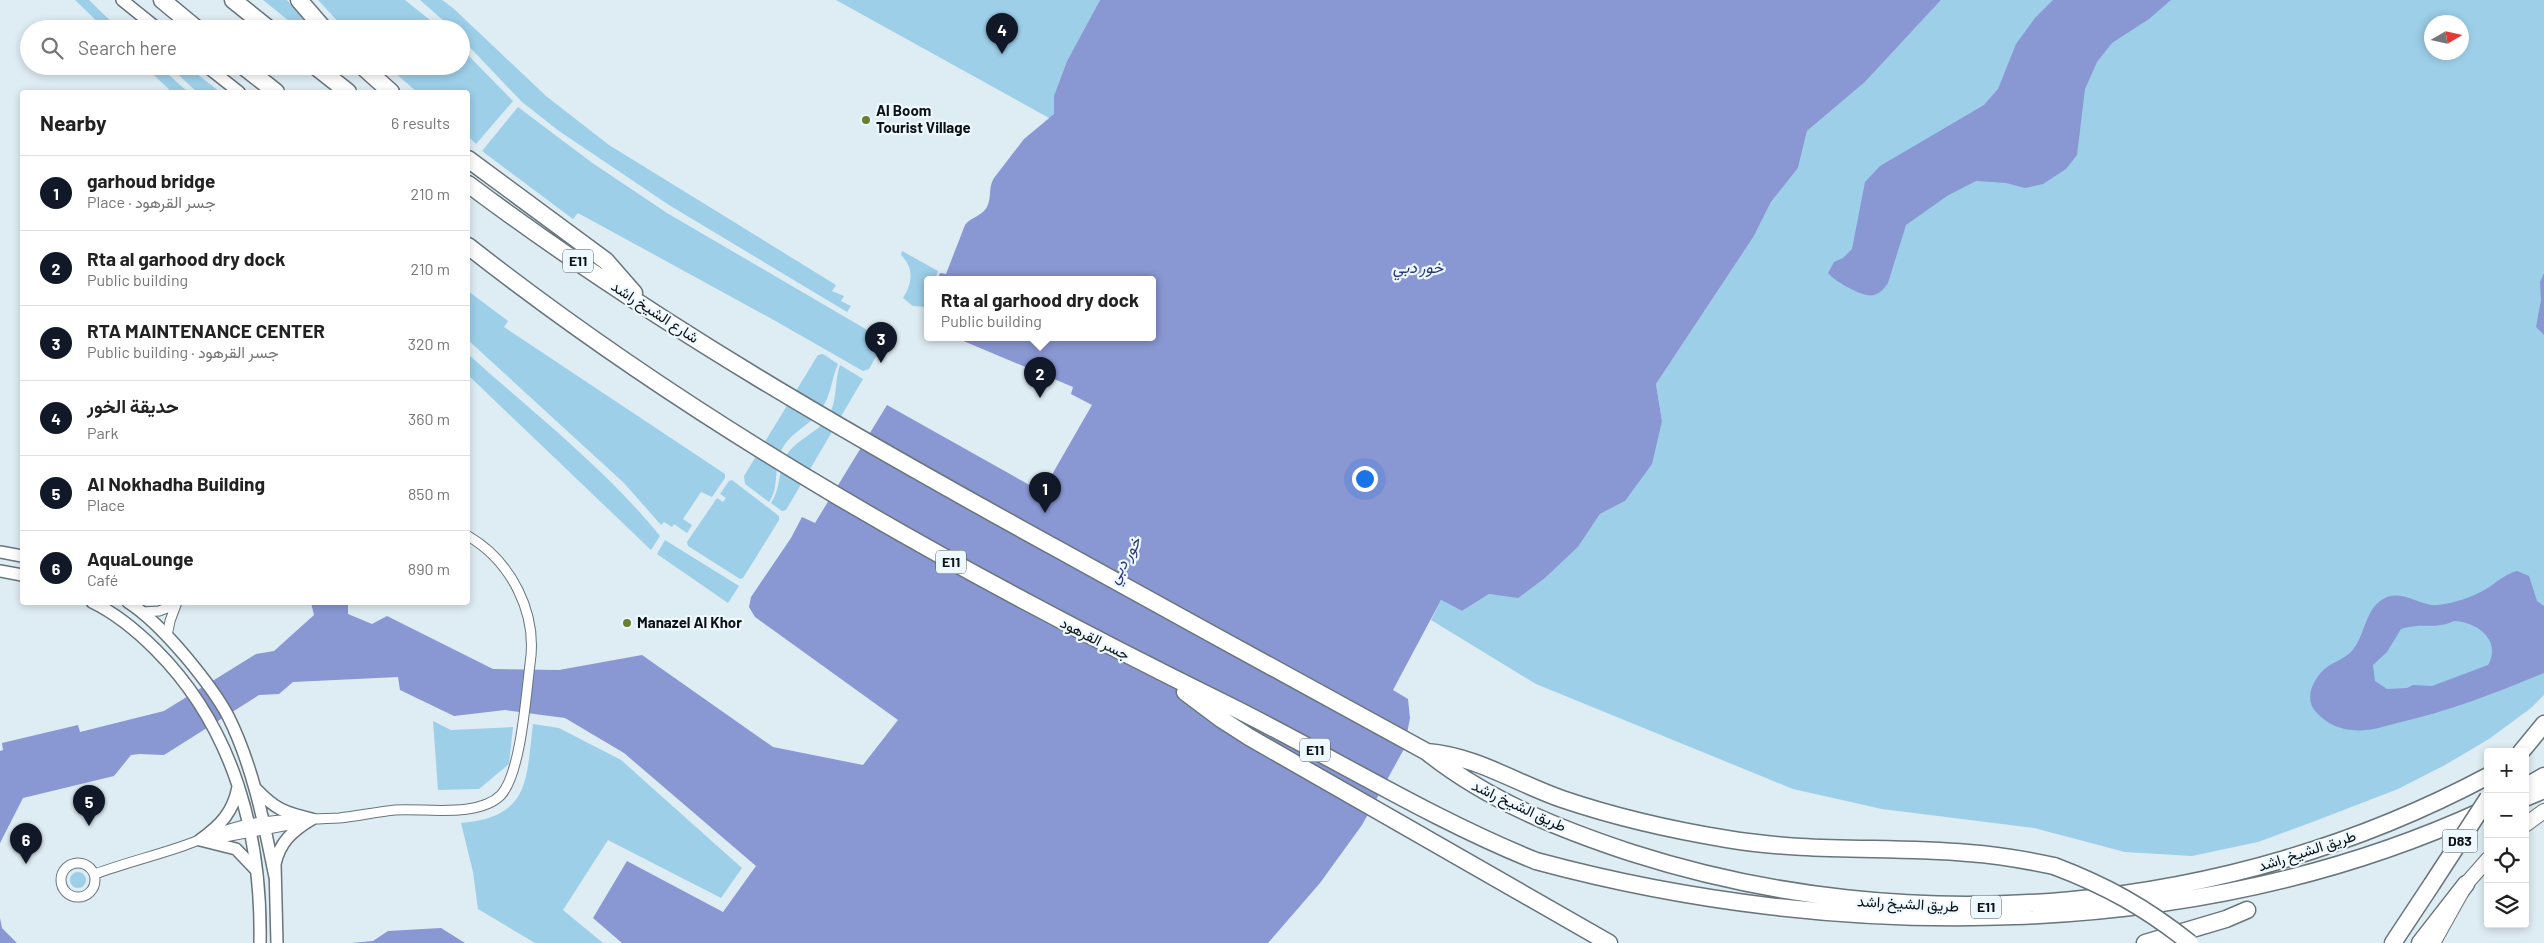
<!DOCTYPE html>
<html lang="en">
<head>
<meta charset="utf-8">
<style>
  :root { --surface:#fff; --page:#f6f6f6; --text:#222; --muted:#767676; --line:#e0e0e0; --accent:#111827 }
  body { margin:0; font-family:Barlow,Vazirmatn,sans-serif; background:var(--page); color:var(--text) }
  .controls { position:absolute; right:15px; bottom:15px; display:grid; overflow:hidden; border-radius:5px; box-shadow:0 2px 8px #0003 }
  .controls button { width:45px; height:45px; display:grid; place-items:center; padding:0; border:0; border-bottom:1px solid var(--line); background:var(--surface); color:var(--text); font:25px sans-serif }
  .compass { position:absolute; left:2424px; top:15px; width:45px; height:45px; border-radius:50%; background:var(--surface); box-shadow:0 2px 8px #0003; rotate:81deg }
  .you { position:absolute; left:1364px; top:478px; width:18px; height:18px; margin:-12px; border:4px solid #fff; border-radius:50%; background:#1a73e8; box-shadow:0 0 0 8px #1a73e833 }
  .badge { display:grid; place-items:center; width:32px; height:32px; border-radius:50%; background:var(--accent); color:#fff; font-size:16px; font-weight:700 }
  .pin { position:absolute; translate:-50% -41px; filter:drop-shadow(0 1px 2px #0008) }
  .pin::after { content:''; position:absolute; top:26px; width:18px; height:15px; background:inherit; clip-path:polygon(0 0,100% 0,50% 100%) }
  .popup { position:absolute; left:924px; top:276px; width:232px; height:65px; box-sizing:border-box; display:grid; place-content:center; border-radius:5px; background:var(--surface); filter:drop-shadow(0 1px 4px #0005); font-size:16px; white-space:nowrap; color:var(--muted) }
  .popup b { font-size:19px; color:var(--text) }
  .popup::after { content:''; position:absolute; left:50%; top:100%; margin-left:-10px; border:10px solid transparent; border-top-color:var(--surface) }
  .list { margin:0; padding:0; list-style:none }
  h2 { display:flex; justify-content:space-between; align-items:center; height:65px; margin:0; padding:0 20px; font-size:21px }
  h2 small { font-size:16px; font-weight:400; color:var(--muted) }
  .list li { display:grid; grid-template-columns:32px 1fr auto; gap:15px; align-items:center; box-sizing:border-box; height:75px; padding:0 20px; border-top:1px solid var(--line) }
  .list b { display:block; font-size:19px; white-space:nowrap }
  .list p { margin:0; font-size:16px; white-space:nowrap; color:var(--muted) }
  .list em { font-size:16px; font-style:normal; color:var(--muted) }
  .icon { flex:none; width:28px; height:28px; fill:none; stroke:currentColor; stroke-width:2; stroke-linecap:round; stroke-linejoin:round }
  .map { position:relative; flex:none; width:2544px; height:943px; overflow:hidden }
  .search { position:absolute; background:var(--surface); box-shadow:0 2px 8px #0003; left:20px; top:20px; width:450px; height:55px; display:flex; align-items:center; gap:12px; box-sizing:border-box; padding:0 18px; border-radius:28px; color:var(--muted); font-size:19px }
  .panel { position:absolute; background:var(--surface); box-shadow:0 2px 8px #0003; left:20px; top:90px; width:450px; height:515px; border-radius:5px }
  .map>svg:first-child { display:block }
  .green { fill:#9dcfe9; fill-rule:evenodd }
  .water { fill:#8997d3; fill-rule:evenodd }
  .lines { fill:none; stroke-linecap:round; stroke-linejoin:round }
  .minor-casing { stroke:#68757b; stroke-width:11 }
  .tertiary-casing { stroke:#68757b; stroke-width:14 }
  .primary-casing { stroke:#68757b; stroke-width:16 }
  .motorway-casing { stroke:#68757b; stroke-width:19 }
  .minor { stroke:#fff; stroke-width:9 }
  .tertiary { stroke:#fff; stroke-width:11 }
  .primary { stroke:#fff; stroke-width:14 }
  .motorway { stroke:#fff; stroke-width:16 }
  .motorway-bridge-casing { stroke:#68757b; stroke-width:19; stroke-linecap:butt }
  .motorway-bridge { stroke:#fff; stroke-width:16 }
  .poi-dot { fill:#687f31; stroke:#edf8ff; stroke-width:2 }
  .labels { text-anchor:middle; stroke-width:4.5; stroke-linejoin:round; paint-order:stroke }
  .shield { fill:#edf8ff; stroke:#50575a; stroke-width:1 }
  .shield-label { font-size:14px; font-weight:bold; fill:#0d1214 }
  .poi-label { font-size:15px; font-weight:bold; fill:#0d1214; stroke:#edf8ff; text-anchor:start }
  .street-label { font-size:15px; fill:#0d1214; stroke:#edf8ff }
  .water-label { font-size:16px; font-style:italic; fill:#2c357c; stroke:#edf8ff }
</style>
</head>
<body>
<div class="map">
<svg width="2544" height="943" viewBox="0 0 2544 943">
  <rect width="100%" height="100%" fill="#deecf3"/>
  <!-- green -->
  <path class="green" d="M75,0H89L119,29H105Z
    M263,0H287L311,29H299Z
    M318,0H405L441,29H345Z
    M420,0H442L453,8L546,96L609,145L836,285L832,291L844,296L841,301L851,306L847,312L669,205L559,131L522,102L461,38V29H453Z
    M836,0H1100L1067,61L1055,94L1056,111L1051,119Z
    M1941,0H2544V695L2531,708L2489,739L2445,765L2398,789L2315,821L2258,842L2192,856L2125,852L2034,828L1882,809L1793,789L1536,684L1431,620L1441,600L1462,611L1489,594L1499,595L1545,578L1578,547L1600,514L1625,501L1662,421L1656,384L1754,236L1771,202L1798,168L1807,131L1865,82ZM2432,22H2462V52H2432Z
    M461,48L513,101L476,144L468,136V92H417L387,66H461Z
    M144,66H159L188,92H172Z
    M169,66H187L220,92H197Z
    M518,107L591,162L667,213L881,338L882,346L869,369L863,371L772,319L578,213L573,219L482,151Z
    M902,251L938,271L935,279H928L927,289L923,291L927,295L926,307L913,306L903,298C913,282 914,268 901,255Z
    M468,291L508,321L504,327L725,474V478L712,497L701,492L683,519L692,525L687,533L674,524L672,527L664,522L661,525L624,483L468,340Z
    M468,354C533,413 604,467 660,536L651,550L468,375Z
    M823,354L838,364C831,380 831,397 820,411C809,426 791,432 782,449C773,466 780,487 769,502L745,484L744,476L818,355Z
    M840,365L863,379L786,510L782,511L771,503C781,488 778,471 786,456C797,438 817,434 828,417C838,401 834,382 840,365Z
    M732,480L779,516V520L743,578L740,579L688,546L687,542L717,498L723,502L726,498L720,494L729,481Z
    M665,540L739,586L728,603L657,554Z
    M433,721L451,730L513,727L509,764L479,789L438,790Z
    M533,724L559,728L621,760L742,868L721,898L608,840L563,910L603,943H535L478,909L473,872L461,823C530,817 526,781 533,724Z
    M70 880a8 8 0 1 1 16 0a8 8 0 1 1-16 0Z"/>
  <!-- water -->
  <path class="water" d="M1100,0H1941L1865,82L1807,131L1798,168L1771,202L1754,236L1656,384L1662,421L1652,464L1625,501L1600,514L1578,547L1545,578L1518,598L1489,594L1462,611L1441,600L1393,690L1408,699L1410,718L1404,749L1362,825L1320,883L1268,943H622L593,918L627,861L723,912L756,866L624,753L565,718L505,710L454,716L400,690L398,677L293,682L279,694L259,695L164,755L140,754L131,755L114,776L23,798L0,843V751L3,750L2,743L78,725L80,732L164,711L256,654L274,651L314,615L311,603H348V614L372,624L387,616L493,669L559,670L642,655L773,747L863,765L898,720L755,617L749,607L751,597L791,538L802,517L815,523L887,405L1042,492L1092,405L1071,394L1073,387L954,337H1152V279H938L940,273L946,274L965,225C971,217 982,216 987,207C992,197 988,187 994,178L1024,139L1054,114V96L1067,61Z
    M2053,0H2171L2149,19L2112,43L2097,62L2085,89L2077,155L2066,169L2043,184L2025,188L2006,183L1976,181L1947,196L1906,225L1888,283C1877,300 1867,297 1851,289C1842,284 1834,280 1828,273L1834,262L1843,258L1852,249L1865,182L1880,166L1984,105L1998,89L2016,44L2035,18Z
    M2544,273V335L2536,327L2541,300L2540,282Z
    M2517,571L2529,576L2537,601L2544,606V673C2496,693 2447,712 2397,723C2383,727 2367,732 2352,730C2338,729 2326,723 2316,712C2303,698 2314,677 2327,667C2334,662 2343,659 2350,653C2365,639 2364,610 2383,599C2403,588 2419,607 2438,605C2456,603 2472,597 2488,588C2498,581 2506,574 2517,571ZM2454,621C2477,622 2502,640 2488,665L2432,686L2413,685L2407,688L2387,689L2375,681L2373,665L2387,652L2401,629C2422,622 2435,630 2454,621Z
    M0,918L2,928L17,943H0Z
    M441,928L465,943H351L373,941L388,931Z"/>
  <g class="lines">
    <defs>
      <path id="minor" d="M143,612L159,611L175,605
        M167,636L170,621L177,602
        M209,840L305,822
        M61 880a17 17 0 1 1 34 0a17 17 0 1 1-34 0Z
        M95,874C122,864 150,857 177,848C201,840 224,829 249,824C279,818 309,820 339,818C358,816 376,812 395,810C426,808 478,818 501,795C521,773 526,695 530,664C538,613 511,561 468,536"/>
      <path id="tertiary" d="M122,0L158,29
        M206,66L239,92
        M0,552L22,556
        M0,571L22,575
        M92,602C117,614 137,631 156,650C234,728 262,835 260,943
        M128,602C150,616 169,637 186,657C201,675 217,695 228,716C253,766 264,823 275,877
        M256,789C275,809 285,813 312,819
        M200,840L236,849L256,870
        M200,840C221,825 233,812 238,787
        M277,943L275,864C280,842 292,831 312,819"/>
      <path id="primary" d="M2525,825L2544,811
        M2433,943L2466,884L2488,859"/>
      <path id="motorway" d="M162,0L197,29
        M233,0L269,29
        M299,0L324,29
        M243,66L276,92
        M315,66L348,92
        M362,66L391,92
        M468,159L606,261L634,293
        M468,184C655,324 859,440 1063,552C1184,619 1306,686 1427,752C1487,800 1559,829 1632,853C1913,943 2227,915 2488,776
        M468,246C701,429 962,574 1228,705C1331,756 1429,818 1536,861C1839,943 2195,943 2484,810
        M1185,692L1221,719L1249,737L1609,943
        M1427,752C1476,756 1516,783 1562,799C1615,817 1672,830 1727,839C1810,853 1887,846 1968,853C1997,855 2026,860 2054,866
        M2521,752L2544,724
        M2525,787L2544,776
        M2525,798L2544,790
        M2145,943L2226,919L2247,910
        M2393,943L2432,884
        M2420,943L2466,884"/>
    </defs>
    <!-- minor casing -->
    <use href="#minor" class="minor-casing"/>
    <!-- tertiary casing -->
    <use href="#tertiary" class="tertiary-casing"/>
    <!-- primary casing -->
    <use href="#primary" class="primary-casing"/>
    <!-- motorway casing -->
    <use href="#motorway" class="motorway-casing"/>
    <!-- minor -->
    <use href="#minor" class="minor"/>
    <!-- tertiary -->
    <use href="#tertiary" class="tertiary"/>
    <!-- primary -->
    <use href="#primary" class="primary"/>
    <!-- motorway -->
    <use href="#motorway" class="motorway"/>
    <defs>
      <path id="motorway-bridge" d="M2054,866C2107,886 2146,908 2190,943
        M2432,884L2488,798"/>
    </defs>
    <!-- motorway-bridge casing -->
    <use href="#motorway-bridge" class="motorway-bridge-casing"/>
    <!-- motorway-bridge -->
    <use href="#motorway-bridge" class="motorway-bridge"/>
  </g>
  <!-- markers -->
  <g class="poi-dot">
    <circle cx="866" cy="120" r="5"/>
    <circle cx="627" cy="623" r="5"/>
  </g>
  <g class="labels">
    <!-- shield labels -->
    <g class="shield">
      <rect x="563" y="249.5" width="30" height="23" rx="4"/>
      <rect x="936" y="550.5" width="30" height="23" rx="4"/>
      <rect x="1300" y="738.5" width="30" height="23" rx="4"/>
      <rect x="2442.5" y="829.5" width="35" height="23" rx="4"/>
      <rect x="1971" y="895.5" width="30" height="23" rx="4"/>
    </g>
    <g class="shield-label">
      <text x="578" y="266">E11</text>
      <text x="951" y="567">E11</text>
      <text x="1315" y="755">E11</text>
      <text x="2460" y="846">D83</text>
      <text x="1986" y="912">E11</text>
    </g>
    <!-- poi labels -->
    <g class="poi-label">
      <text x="876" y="116">Al Boom<tspan x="876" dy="17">Tourist Village</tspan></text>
      <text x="637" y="628">Manazel Al Khor</text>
    </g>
    <!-- street labels -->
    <g class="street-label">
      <text transform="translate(655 312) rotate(33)" y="5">شارع الشيخ راشد</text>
      <text transform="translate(1095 639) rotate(27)" y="5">جسر القرهود</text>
      <text transform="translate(1519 806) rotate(25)" y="5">طريق الشيخ راشد</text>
      <text transform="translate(2307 851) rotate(-18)" y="5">طريق الشيخ راشد</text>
      <text transform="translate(1908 904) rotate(3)" y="5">طريق الشيخ راشد</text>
    </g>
    <!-- water labels -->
    <g class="water-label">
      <text x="1418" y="273">خور دبي</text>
      <text transform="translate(1124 560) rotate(-60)" y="6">خور دبي</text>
    </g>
  </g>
</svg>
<div class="controls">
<button>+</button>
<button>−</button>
<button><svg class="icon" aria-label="locate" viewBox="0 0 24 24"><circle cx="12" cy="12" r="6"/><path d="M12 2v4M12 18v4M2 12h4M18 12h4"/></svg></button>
<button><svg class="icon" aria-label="layers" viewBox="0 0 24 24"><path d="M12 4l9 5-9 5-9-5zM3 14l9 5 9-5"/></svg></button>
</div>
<svg class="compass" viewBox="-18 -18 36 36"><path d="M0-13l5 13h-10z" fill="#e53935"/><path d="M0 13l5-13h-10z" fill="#767676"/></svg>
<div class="you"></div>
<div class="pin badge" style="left:1045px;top:513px">1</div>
<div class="pin badge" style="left:1040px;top:398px">2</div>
<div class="popup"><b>Rta al garhood dry dock</b>Public building</div>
<div class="pin badge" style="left:881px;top:363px">3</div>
<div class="pin badge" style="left:1002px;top:54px">4</div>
<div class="pin badge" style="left:89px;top:826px">5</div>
<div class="pin badge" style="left:26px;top:864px">6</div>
<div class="search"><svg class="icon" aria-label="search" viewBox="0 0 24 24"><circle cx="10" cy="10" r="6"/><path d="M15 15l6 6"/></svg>Search here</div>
<section class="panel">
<h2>Nearby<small>6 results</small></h2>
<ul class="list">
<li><span class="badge">1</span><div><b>garhoud bridge</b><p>Place · جسر القرهود</p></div><em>210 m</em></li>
<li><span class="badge">2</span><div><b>Rta al garhood dry dock</b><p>Public building</p></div><em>210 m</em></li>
<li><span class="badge">3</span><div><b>RTA MAINTENANCE CENTER</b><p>Public building · جسر القرهود</p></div><em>320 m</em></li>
<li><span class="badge">4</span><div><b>حديقة الخور</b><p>Park</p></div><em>360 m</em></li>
<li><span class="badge">5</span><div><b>Al Nokhadha Building</b><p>Place</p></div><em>850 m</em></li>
<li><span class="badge">6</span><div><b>AquaLounge</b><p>Café</p></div><em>890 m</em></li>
</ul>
</section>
</div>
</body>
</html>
